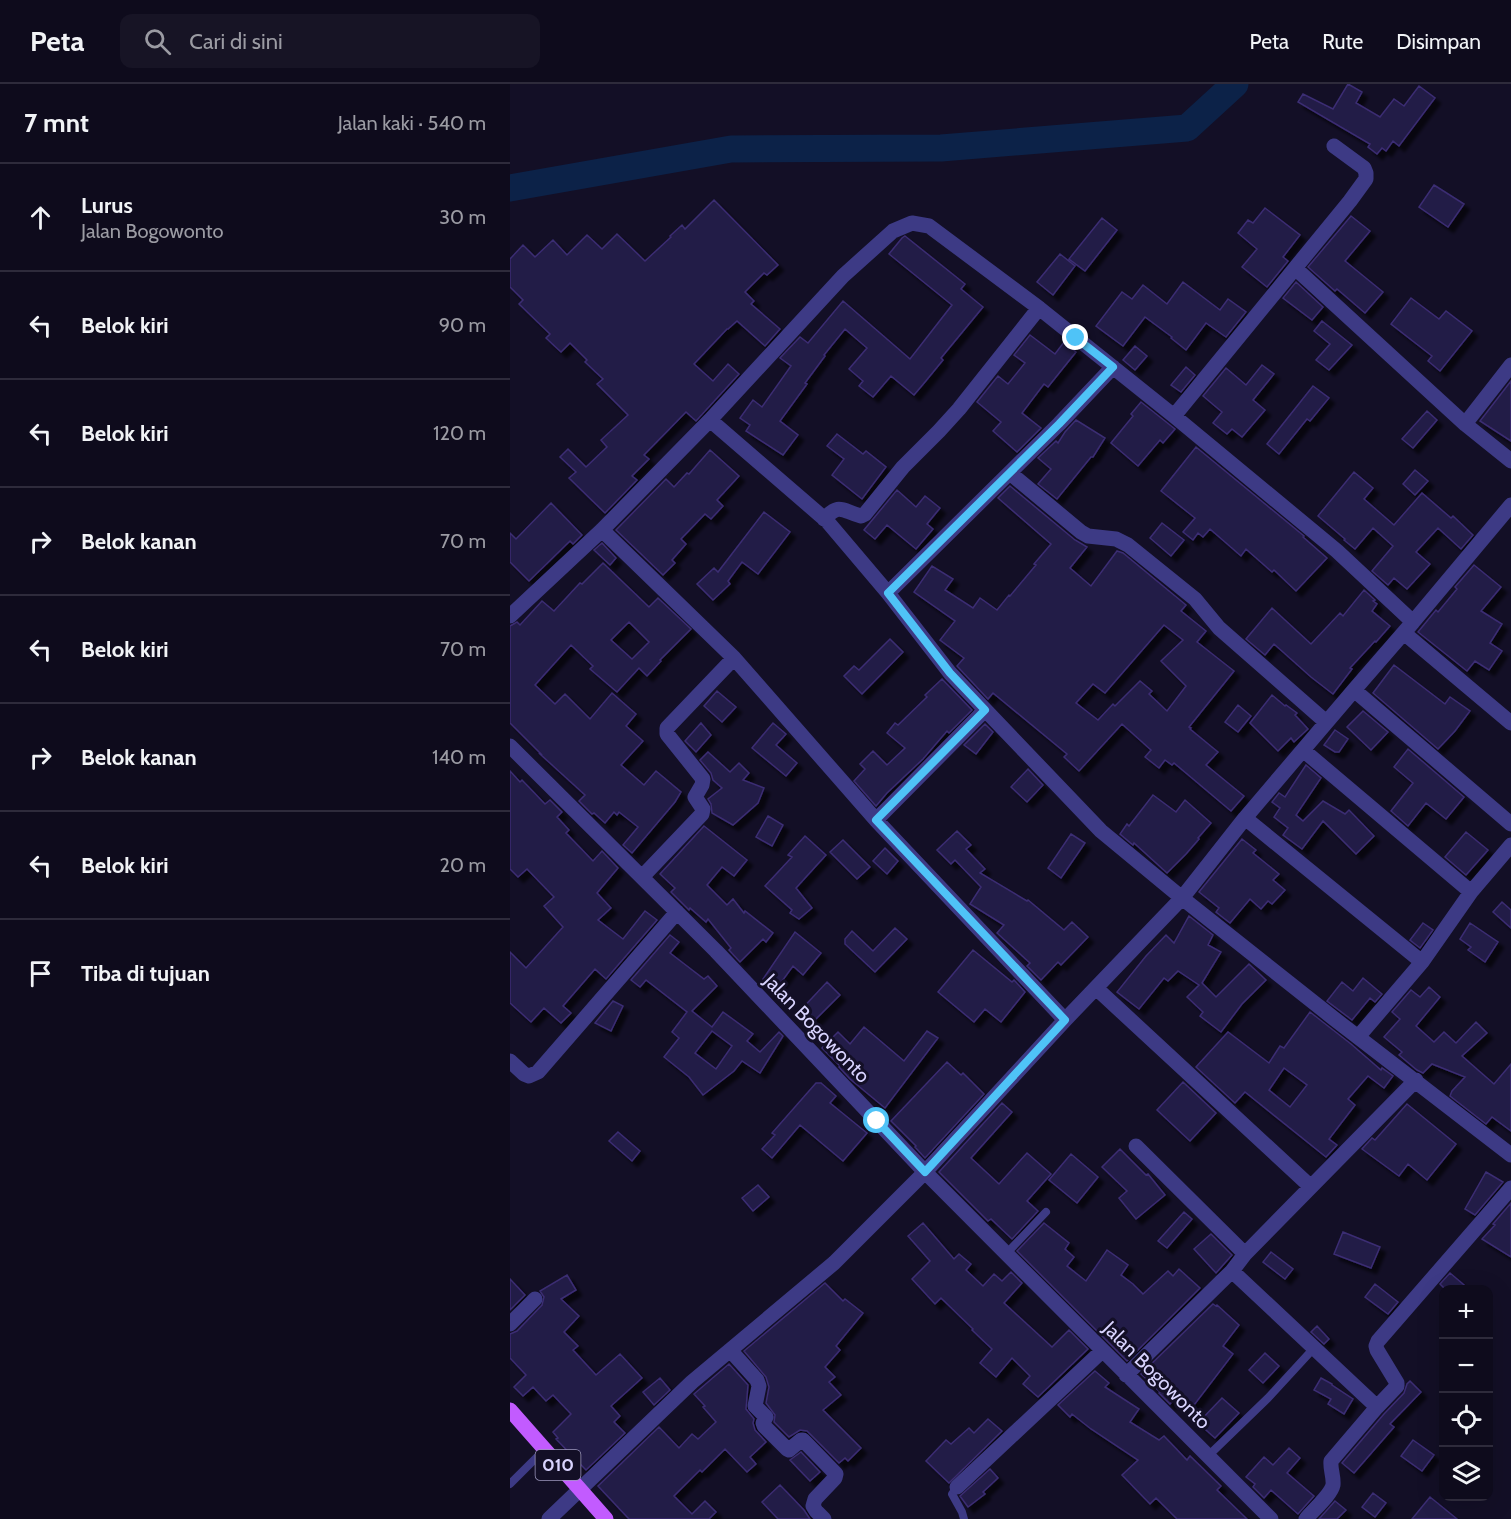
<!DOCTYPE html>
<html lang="id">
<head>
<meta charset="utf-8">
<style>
  :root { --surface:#0e0b1c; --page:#171425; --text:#f1f3f6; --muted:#9b9ba3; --line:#2e2b3b }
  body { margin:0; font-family:Cabin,sans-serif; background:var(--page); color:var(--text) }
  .controls { position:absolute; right:18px; bottom:18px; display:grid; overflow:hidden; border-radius:12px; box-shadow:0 6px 24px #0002 }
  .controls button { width:54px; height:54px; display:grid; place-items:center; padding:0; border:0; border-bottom:2px solid var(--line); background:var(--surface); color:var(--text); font:30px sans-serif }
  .stop { position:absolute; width:18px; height:18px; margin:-14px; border:4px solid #4fc3f7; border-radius:50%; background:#fff }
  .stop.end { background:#4fc3f7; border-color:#fff; box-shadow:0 2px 6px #0008 }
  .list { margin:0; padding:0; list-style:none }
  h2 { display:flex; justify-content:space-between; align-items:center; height:78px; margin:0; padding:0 24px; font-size:26px }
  h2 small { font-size:20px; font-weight:400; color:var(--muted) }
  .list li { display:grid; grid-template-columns:39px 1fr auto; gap:18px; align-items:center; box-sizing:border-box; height:108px; padding:0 24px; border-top:2px solid var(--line) }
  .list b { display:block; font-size:22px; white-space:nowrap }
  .list p { margin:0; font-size:20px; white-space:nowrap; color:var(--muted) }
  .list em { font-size:20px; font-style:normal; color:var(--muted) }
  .icon { flex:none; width:33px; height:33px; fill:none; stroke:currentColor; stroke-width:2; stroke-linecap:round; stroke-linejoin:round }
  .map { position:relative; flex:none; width:1001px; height:1435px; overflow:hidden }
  header { display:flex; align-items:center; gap:36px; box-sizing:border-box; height:84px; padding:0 30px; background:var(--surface); border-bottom:2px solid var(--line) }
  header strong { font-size:28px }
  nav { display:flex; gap:33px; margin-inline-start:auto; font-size:21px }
  .search { width:420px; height:54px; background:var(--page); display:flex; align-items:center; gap:15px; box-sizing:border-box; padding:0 21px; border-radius:12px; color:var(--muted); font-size:22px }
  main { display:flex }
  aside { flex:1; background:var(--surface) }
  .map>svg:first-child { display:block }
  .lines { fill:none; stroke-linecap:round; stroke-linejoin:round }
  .river { stroke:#0c2248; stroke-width:27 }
  .building { fill:#241b47; stroke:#3b2d73; stroke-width:1.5; fill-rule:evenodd; filter:url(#shadow) }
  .lane { stroke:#3d3a85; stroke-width:8 }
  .street { stroke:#3d3a85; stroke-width:15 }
  .primary { stroke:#c25bff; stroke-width:15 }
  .route { stroke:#4fc3f7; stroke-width:8 }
  .labels { text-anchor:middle; stroke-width:6; stroke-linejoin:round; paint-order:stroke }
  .shield { fill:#130f26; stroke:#9e99be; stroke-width:1.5 }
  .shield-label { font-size:18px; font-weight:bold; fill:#d9d4ff }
  .street-label { font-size:20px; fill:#d9d4ff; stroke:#130f26 }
</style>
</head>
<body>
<header>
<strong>Peta</strong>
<div class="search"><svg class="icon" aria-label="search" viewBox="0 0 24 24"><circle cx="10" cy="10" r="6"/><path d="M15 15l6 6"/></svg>Cari di sini</div>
<nav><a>Peta</a><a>Rute</a><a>Disimpan</a></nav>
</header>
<main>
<aside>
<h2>7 mnt<small>Jalan kaki · 540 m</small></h2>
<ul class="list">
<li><svg class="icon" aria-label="ahead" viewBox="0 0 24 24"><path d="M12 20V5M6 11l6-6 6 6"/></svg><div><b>Lurus</b><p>Jalan Bogowonto</p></div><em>30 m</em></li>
<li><svg class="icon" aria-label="left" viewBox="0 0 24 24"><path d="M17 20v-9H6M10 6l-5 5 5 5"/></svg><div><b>Belok kiri</b></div><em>90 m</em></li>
<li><svg class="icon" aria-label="left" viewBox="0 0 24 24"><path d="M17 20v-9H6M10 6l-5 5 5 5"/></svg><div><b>Belok kiri</b></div><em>120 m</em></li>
<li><svg class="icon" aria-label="right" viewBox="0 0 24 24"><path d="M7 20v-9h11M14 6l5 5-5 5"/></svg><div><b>Belok kanan</b></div><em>70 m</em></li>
<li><svg class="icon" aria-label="left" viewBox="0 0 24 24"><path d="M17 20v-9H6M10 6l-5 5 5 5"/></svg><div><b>Belok kiri</b></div><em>70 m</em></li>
<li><svg class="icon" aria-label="right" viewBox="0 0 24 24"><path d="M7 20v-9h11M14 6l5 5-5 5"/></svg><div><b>Belok kanan</b></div><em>140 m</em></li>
<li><svg class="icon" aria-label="left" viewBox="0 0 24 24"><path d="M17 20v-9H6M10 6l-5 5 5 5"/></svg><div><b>Belok kiri</b></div><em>20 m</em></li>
<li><svg class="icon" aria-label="arrive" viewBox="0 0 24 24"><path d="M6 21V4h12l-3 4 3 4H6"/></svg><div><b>Tiba di tujuan</b></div></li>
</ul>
</aside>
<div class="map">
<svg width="1001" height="1435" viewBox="0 0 1001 1435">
  <defs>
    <filter id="shadow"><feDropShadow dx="5.5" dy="5.5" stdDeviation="1.5" flood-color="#0009"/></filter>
  </defs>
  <rect width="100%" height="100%" fill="#130f26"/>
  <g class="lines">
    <!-- river -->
    <path class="river" d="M0,104L221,65L431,64L677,44L725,0"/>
  </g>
  <!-- building -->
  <path class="building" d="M838,0L852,8L846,19L870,33L884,15L894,22L909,2L925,14L889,62L883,57L876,67L872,64L867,70L858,63L860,60L788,18L793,10L823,25Z
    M924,101L954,120L938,143L909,123Z
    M204,116L268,181L257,191L254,189L235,208L244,217L241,220L270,245L255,262L227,237L218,245H217L184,280L203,297L218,280L229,290L186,337L176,328L134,371L139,375L122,392L127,396L95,429L59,394L66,388L50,373L58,365L76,383L97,363L91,356L118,331L87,300L93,295L75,278L77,276L60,259L51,268L36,254L40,250L9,220L13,216L0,203V175L13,161L25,173L43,156L57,171L77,151L92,165L107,150L135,177L161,153L160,152L172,141L175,145Z
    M755,124L790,151L773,173L778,177L757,203L732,183L747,165L728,149L738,136L743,139Z
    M841,132L860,147L835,177L873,208L855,229L827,205L825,207L798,183Z
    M592,134L607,146L575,187L559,175Z
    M395,152L455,200L451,205L473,223L431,274L433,276L415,298L404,311L381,292L363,313L349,302L353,297L339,285L357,264L335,245L314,271L315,272L295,299L297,300L270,337L288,351L273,371L236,347L240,341L230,334L243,316L252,323L281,282L270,274L290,253L298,259L333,217L400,275L442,221L379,170L392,154Z
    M550,170L565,182L543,211L527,198Z
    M673,198L710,226L718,215L736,228L716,253L696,239L676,266L661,254L662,253L635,233L613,262L586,242L612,208L622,215L633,201L657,220Z
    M786,198L813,223L802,236L773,214Z
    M901,214L929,235L936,227L962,247L930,287L918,277L922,272L881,240Z
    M812,237L842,261L819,286L806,276L820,260L804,247Z
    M520,251L545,270L554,258L566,268L538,303L534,300L512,329L531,344L507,368L483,347L491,338L467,318L488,292L498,300L515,279L504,271Z
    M625,262L637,272L625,286L613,276Z
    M752,281L764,290L743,316L755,326L732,353L722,345L717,350L703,339L712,328L693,312L716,284L736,301Z
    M676,283L685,291L671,308L661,301Z
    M1001,297V357L970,337Z
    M803,302L819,314L800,337L797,335L769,370L757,360Z
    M631,318L665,345L653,359L650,356L628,382L601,359L623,332L621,330Z
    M917,327L927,336L903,364L892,355Z
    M566,336L595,354L583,373H581L547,415L528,400L541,385L528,374L546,357L548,359L555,348Z
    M327,350L353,370L356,367L376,383L352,415L322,391L334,375L317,362Z
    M686,363L794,452L793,453L817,474L786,507L764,486L762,488L736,465L731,472L700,445L693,453L688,449L683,456L673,448L685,434L651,407Z
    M200,366L229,392L207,416L213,422L201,435L195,430L171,455L176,460L162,476L165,479L153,491L106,446L156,395L164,403L177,389L179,390Z
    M905,386L918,397L905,411L893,400Z
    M844,388L863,404L854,415L884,441L912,409L941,434L943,432L963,451L951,465L928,444L906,468L920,480L897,505L884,494L878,501L862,487L883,462L863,444L845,465L834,456L835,455L808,432Z
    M500,402L565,456L577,463L560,484L581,502L607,467L613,469L676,521L671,527L696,547L687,558L724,587L679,643L681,644L680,645L708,668L696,681L734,712L721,727L664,679L662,681L655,676L649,684L635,673L641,666L612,640L569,687L554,673L557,670L483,609L478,615L447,582L454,574L430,556L445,537L404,508L422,482L443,495L435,506L463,524L470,514L487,526L499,511L500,512L526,481L524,480L541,460L488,414ZM654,541L673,556L651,577L676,602L657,627L639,610L642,607L630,597L605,622L603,620L588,636L566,619L583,600L595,609Z
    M387,406L406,423L415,412L430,424L417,440L423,445L406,465L377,441L365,455L354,446Z
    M41,419L72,451L63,460L60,457L19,497L0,478V449L6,455Z
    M254,428L280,448L248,490L232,478L218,497L220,500L203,516L187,500L204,484L208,488Z
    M652,439L674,456L661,472L640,454Z
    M92,459L106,474L100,481L84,466Z
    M93,479L139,523L148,514L181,545L150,576L151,577L137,592L129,584L107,608L80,585L83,582L61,561L25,601L45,620L55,610L80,635L102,609L126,630L116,642L133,657L111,681L134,701L146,687L171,708L165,718L122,769L113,761L128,743L109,728L107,731L104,728L95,739L84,729L82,730L69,717L75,711L30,670H31L0,639V542L7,538L10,541L32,517L44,527L70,499L72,500ZM119,538L139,558L122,575L101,556Z
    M964,481L991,503L971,527L992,540L980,559L992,567L979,586L965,577L957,587L908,548L926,526L928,528L947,505L945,503Z
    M854,506L865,516L863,517L867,520L862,527L880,542L866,558L865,557L840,584L842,585L823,610L801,593L764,560L755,571L736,555L762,524L801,560L830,529L833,532Z
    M380,555L393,568L352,610L334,592L344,582L349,586Z
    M884,581L935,620L940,613L960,627L945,647L928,665L863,609Z
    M432,595L462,626L439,649L437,647L413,675L377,709L366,722L344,697L355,685L350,680L363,667L377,681L395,664L377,649L385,639L388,641L417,613L415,611Z
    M207,607L226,623L212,638L194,622Z
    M762,611L775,622L776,621L787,629L785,631L798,645L784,658L781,654L768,667L740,639Z
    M728,621L741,632L728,648L715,638Z
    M853,627L878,648L861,666L837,643Z
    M191,639L201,651L186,668L175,657Z
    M263,639L276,650L266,661L287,679L276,692L242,664Z
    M475,640L483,648L466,670L454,661Z
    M825,646L838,655L829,668H825L814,661Z
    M898,665L954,713L936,735L916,719L898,742L881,727L903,699L884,683Z
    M198,668L220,688L229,679L239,689L233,696L254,704L248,719L223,741L202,729L201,720L198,715L212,704L203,696L201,689L190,676Z
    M796,681L811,694L786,731L793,737L813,717L835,730L839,726L864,752L846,770L813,737L792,765L773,751L778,744L764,733L770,724L762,718L769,709L775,713Z
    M518,685L533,701L517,718L501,703Z
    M0,687L10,698L12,696L35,720L40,716L52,728L47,733L59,746L56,749L83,777L92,767L108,784L87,809L101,824L88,836L113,855L135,827L147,836L96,895L85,885L53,922L61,929L51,939L34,924L21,938L0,919V868L16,884L53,843L34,822L44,813L17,785L8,793L0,785Z
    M643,711L666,728L675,716L701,739L688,754L689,755L676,770L657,789L624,759L623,761L610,750L617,740L619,742Z
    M258,732L273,741L262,762L246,753Z
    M194,742L237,776L224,792L212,783L197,801L217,821L223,815L234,829L235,827L263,849L256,858L253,855L230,878L219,866L221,864L198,835L196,838L180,824L179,826L161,808L165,804L150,790Z
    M447,747L461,761L456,765L475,785L470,789L517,817L518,816L554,846L562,838L578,853L551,881L548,878L531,896L517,882L520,879L487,849L494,841L460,820L471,803L445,776L441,780L427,766Z
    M956,748L978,766L956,791L935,773Z
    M561,750L575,759L551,794L538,784Z
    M295,752L316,771L286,804L302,824L289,835L280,829L282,826L255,802L282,773L278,771Z
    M732,755L746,766L743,769L769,790L763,796L775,806L762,820L758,817L751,825L740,815L720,839L706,828L709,824L689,808Z
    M333,756L360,783L347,795L320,768Z
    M375,764L388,777L377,790L363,777Z
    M992,818L1001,826V844L983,828Z
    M679,832L703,851L698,861L711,868L692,899L706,913L739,880L756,896L732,920L711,948L690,932L693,928L677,913L689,901L668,887L658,897L654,894L629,925L607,908L636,872L656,851L664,859Z
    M913,839L923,846L910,864L900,856Z
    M960,839L988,858L975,878L958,866L961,863L950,855Z
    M385,844L397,855L365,888L335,860V855L342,847L363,867Z
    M285,848L311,869L293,891L283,882L267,904L253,895Z
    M160,851L169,858L160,869L194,895L198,892L207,902L182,927L202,943L213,928L243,950L237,957L250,968L269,948L273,952L250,989L232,977L224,987L193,1011L179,993L154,973L169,954L162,948L177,928L136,896L130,903L121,896ZM202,947L222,962L206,985L185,969Z
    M463,866L502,898L504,896L515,908L491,938L475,925L464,938L428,908Z
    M853,894L872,910L865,918L860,914L842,936L817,917L832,898L843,907Z
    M317,898L330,911L300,941L288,929Z
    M919,903L930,913L906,942L924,958L934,948L946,959L966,938L977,949L952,972L984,1000L1001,980V1047L982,1033L976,1040L940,1012L942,1007L955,993L922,980L913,989L907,986L889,971L892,968L874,953L890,935L882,928L901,906L910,913Z
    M103,917L113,922L101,947L85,939Z
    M800,928L841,960L871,986L872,984L883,992L874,1004L858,992L838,1015L845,1021L819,1055L827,1061L816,1073L735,1008L725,1019L686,983L718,948L759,979L770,962L774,964ZM774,984L797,1001L780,1023L759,1006Z
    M354,943L394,977L417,947L428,954L375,1024L340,995L329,983L330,982L312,964L328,948L340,960Z
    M437,978L451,991L453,989L474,1010L415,1074L405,1063L406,1062L381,1037Z
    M673,998L706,1029L680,1057L647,1026Z
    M306,999H311L326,1012L320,1019L357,1049L333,1077L290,1041L262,1074L252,1065L265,1051L262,1049Z
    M492,1019L502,1028L461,1074L489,1100L517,1069L541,1090L517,1117L528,1127L502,1155L481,1135L478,1137L429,1088Z
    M897,1020L946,1060L917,1096L898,1080L889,1092L852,1065L862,1054L865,1056Z
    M108,1048L130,1067L122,1077L99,1057Z
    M610,1065L636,1091L638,1090L655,1111L626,1135L609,1114L617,1107L592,1083Z
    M561,1070L588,1093L567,1119L539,1096Z
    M976,1088L993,1098L965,1131L955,1125Z
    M248,1101L259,1113L243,1127L232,1114Z
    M1001,1119V1173L972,1155L985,1141L983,1140Z
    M674,1128L682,1135L657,1164L648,1157Z
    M413,1139L444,1175L449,1170L461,1180L456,1186L473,1202L484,1190L492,1197L501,1188L512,1199L494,1219L542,1263L559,1246L578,1265L528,1313L513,1300L520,1292L502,1274L486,1293L470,1279L482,1265L462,1246L463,1245L431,1214L425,1220L402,1195L420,1177L398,1152Z
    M534,1139L559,1159L555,1165L564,1173L557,1182L576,1197L597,1166L618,1181L611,1191L623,1200L633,1210L658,1187L663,1192L669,1185L690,1204L617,1277L507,1167Z
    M833,1148L870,1163L861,1184L824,1170Z
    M701,1150L722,1171L706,1189L684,1165Z
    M761,1168L783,1185L775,1195L753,1178Z
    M940,1189L960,1206H936L930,1200Z
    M57,1191L66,1206L51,1215L69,1232L54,1248L68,1262L63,1266L86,1291L110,1270L132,1294L101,1322L110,1332L104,1338L115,1349L76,1386L46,1355L48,1354L43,1348L61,1330L43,1311L36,1317L23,1303L13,1312L4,1303L16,1291L0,1274V1250L7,1247L32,1221L34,1213L30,1207Z
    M0,1195L15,1211L0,1226Z
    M315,1199L333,1217L335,1215L353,1229L326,1262L330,1266L315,1283L325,1293L319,1298L331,1311L313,1326L351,1364L338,1377L335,1374L329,1379L297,1347L290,1346L279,1353L264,1338L265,1331L256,1319L259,1303L256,1293L234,1267Z
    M865,1200L888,1218L878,1230L855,1213Z
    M703,1220L706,1222L707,1221L729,1241L713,1262L723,1270L678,1329L663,1316L660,1320L649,1309L650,1308L631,1290Z
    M807,1242L819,1255L814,1260L801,1248Z
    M755,1269L769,1282L753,1299L739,1286Z
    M219,1280L238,1301L236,1325L244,1335L243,1339L245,1346L256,1358L240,1373L246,1380L237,1388L215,1365L192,1388L190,1386L164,1412L182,1430L195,1417L206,1428L199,1435H119L88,1402L149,1343L169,1364L182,1350L188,1355L206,1338L193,1323L195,1322L184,1310Z
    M585,1287L599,1299L595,1303L629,1325L620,1338L649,1356L654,1352L677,1376L680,1372L711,1402L707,1406L737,1435H667L646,1414L640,1420L612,1391L628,1376L581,1345L562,1330L560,1333L548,1321Z
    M150,1294L160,1306L144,1321L133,1308Z
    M811,1294L822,1300V1301L843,1315L834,1330L818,1320L821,1315L804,1306Z
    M900,1297L911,1308L880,1340L884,1343L844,1389L832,1379L874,1330L894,1309L897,1300Z
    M712,1314L729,1329L705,1354L688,1339Z
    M478,1335L492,1347L439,1399L416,1377L436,1356L441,1360L459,1344L464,1349Z
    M903,1356L924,1371L912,1387L891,1372Z
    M779,1364L790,1374L777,1389L804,1412L788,1430L761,1406L754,1414L743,1403L745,1400L736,1393L754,1373L763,1381Z
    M291,1368L310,1388L300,1397L280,1376Z
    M480,1385L488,1394L473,1408L475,1410L458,1423L450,1412Z
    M270,1401L294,1426L300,1435H268L252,1418Z
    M863,1409L876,1419L865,1433L852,1423Z
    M920,1413L947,1435H902Z
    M825,1417L836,1426L827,1435H809Z"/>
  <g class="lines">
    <!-- lane -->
    <path class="lane" d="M496,1170L536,1128
      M698,1372L758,1314L804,1264
      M0,1400L34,1366
      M447,1403L442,1410L452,1428L454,1435"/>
    <!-- street -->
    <path class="street" d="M785,184L955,340L1001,377
      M664,332L840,117L856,95V89L854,84L824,62
      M200,336L317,437L378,509L440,589L591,747L672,814L822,933L1001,1071
      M955,340L1001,281
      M500,389L571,448L578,452L606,455L618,461L685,515L709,544L816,638
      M314,435C330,418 332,427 351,432L355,430L393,383L429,347L449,325L529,224
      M92,446L224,574L366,736L555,936
      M378,509L549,340L603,283
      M0,532L92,446L200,336L333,192L383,147L402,139L419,142L529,224L664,332L827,467L903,538L844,606L735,734L672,814L555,936L415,1088L324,1179L182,1298L39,1435
      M903,538L1001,421
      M894,549L1001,639
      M844,606L1001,740
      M0,662L206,867L415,1088L761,1435
      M793,666L961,808
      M735,734L912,878
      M366,736L475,626
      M132,793L192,730L193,725L185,713L192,701L193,695L157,650V644L224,574
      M586,904L801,1103
      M848,953L912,878L961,808L1001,761
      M0,977L14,990L19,992L28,988L167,828
      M626,1062L735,1170
      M722,1187L867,1323
      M0,1240L25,1215
      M220,1266L247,1296L249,1302L245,1322L256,1333L253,1339L254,1342L277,1365L279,1366L291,1356H293L326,1390L325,1394L305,1415L303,1422L306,1427L314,1435
      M616,1291L722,1187L735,1170L906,996
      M447,1403L592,1267
      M796,1435C802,1427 821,1411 823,1401C824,1393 820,1385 821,1377L867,1323L887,1302V1299L867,1266L866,1262L868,1257L1001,1104"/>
    <!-- primary -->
    <path class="primary" d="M0,1326L96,1435"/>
  </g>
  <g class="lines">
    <!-- route -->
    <path class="route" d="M367,1037L415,1088L555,936L366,736L475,626L440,589L378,509L549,340L603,283L566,254"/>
  </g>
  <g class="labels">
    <!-- shield labels -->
    <rect class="shield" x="25.5" y="1366" width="45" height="30" rx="4.5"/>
    <g class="shield-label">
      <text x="48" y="1387">010</text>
    </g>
    <!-- street labels -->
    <g class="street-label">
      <text transform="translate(307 944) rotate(46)" y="7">Jalan Bogowonto</text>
      <text transform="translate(647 1291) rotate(45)" y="7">Jalan Bogowonto</text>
    </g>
  </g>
</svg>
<div class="controls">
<button>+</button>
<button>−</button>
<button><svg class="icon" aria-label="locate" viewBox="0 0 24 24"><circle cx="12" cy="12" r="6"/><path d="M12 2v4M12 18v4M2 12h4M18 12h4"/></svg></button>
<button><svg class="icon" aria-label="layers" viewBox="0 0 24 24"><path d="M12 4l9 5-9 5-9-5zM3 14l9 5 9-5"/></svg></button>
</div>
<div class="stop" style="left:367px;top:1037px"></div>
<div class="stop end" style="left:566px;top:254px"></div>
</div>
</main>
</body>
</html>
